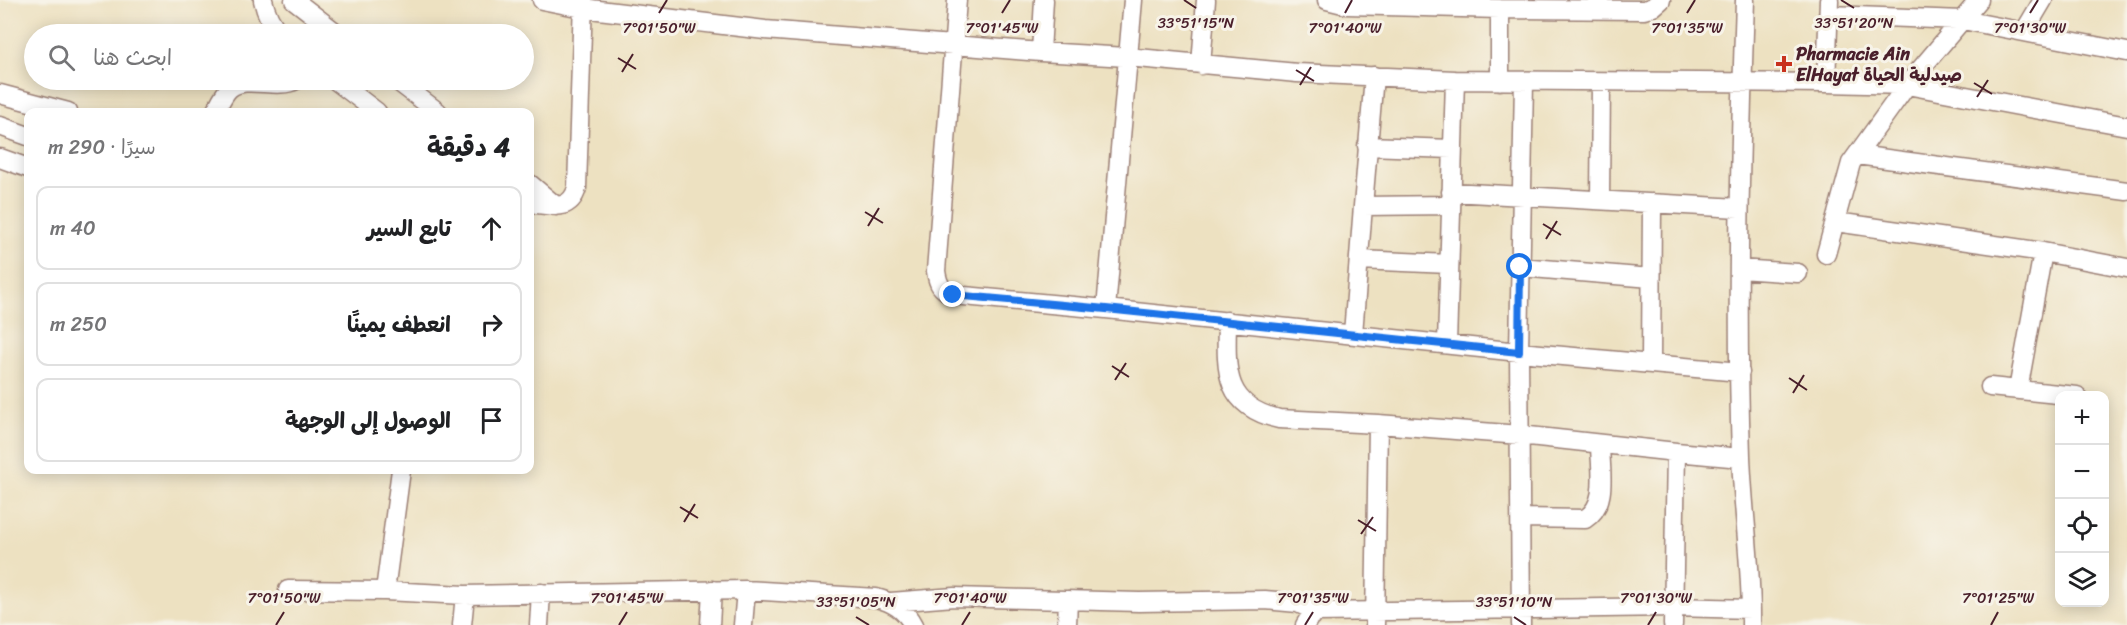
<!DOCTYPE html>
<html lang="ar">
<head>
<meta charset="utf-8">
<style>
  :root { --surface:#fff; --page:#f2f2f2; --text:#202124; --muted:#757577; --line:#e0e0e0 }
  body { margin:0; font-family:Sriracha,"Playpen Sans Arabic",sans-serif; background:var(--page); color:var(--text); direction:rtl }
  .controls { position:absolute; right:18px; bottom:18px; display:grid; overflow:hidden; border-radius:12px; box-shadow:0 3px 15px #0003 }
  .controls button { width:54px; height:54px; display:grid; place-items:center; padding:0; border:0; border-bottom:2px solid var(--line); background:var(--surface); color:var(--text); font:30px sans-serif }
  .stop { position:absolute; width:18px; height:18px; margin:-14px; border:4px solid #1a73e8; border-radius:50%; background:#fff }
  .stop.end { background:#1a73e8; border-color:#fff; box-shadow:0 2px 6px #0008 }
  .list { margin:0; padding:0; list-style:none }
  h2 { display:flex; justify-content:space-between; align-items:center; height:78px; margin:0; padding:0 24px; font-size:26px }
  h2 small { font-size:20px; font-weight:400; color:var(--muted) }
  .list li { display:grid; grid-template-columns:39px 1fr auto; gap:18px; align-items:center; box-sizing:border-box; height:84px; margin:0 12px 12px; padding:0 12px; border:2px solid var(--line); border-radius:12px }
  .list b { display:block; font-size:22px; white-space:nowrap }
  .list em { font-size:20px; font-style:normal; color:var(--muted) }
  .icon { flex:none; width:33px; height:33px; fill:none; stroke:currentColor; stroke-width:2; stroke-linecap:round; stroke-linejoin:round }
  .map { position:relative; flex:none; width:2127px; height:625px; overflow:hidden; direction:ltr }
  .search { position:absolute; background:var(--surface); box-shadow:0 3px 15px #0003; left:24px; top:24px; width:510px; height:66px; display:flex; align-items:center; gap:15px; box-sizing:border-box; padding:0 21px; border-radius:33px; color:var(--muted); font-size:22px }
  .panel { position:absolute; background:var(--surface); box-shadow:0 3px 15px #0003; left:24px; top:108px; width:510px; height:366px; border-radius:12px; direction:rtl }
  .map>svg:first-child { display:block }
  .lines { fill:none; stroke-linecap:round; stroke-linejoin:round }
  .minor-casing { stroke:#9c8076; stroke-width:21 }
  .minor { stroke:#fff; stroke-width:18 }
  .route { stroke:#1a73e8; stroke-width:8 }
  .ticks { fill:none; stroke:#4a1f2b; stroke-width:2 }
  .poi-dot { fill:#c8321e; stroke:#f7f3e8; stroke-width:2 }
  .labels { text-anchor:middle; stroke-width:6; stroke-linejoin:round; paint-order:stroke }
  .poi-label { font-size:18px; font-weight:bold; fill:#4a1f2b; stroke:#f7f3e8; text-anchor:start }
  .ticks-label { font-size:15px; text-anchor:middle; fill:#4a1f2b; stroke:#f7f3e8; stroke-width:6; stroke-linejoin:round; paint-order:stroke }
</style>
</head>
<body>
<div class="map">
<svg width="2127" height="625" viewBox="0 0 2127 625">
  <rect width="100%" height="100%" fill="#f7f3e8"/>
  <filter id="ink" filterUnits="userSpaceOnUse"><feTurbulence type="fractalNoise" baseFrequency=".0167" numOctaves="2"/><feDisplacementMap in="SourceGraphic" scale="12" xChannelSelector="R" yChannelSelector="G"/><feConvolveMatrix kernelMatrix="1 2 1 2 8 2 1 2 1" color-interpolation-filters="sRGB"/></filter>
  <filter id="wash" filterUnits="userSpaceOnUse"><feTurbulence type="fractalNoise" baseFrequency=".008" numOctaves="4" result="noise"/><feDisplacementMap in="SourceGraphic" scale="24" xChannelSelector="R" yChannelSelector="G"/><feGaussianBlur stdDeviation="1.35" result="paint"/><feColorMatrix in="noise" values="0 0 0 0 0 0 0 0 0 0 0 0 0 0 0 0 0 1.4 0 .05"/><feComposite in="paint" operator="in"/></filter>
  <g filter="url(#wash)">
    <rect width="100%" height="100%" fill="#ede1c1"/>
  </g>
  <g filter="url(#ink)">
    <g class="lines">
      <defs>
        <path id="minor" d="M263,0C266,14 271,24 280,34
          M294,0L338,34
          M542,0L582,8L765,30L1041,52L1127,57L1297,73L1455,80L1826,83L1907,85L1979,0
          M957,0L936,271C938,285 941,289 953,295L1106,309L1519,352L1740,372
          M1327,0L1347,5L1500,9
          M1745,0C1740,152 1736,304 1741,456C1743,513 1752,569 1751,625
          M1828,15L1963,20L2127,52
          M2024,32L2043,0
          M1041,52L1044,0
          M1201,65L1206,0
          M1374,76L1363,206L1451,205
          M335,80L377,112
          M396,80L438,112
          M1500,81V9L1644,10L1653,7L1661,0
          M1826,83L1829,0
          M0,94L68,112
          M215,112C219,105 223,94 230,88C246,75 277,90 296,80
          M0,126L28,136
          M1367,146L1452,149
          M1857,155L2127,191
          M0,158L28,168
          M530,184L556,206
          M1451,192L1739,208
          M1600,200L1601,82
          M530,203C550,205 570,213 577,188L583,0
          M1836,222L2043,252L2127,268
          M1826,254L1851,163L1907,85L2127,126
          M1359,260L1449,264
          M1520,267L1651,278
          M1739,269L1798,273
          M1106,309L1133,0
          M1227,321C1226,370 1223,406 1279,419L1378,424
          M1353,334L1363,206
          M1447,344L1455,80
          M1651,364L1652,203
          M1990,387L2077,396
          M2018,390L2043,252
          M1521,518L1585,519C1609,504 1600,469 1600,444
          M288,590L385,591L465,595L746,590L876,598C892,602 905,609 913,625
          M385,591L401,470
          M891,602L954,597L1139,602L1265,600L1298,603L1317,612
          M462,625L465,595
          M539,625L541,593
          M710,625L712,590
          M743,625L746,590
          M1067,625L1068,600
          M1305,625L1310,617L1317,612L1673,607L1751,609
          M1375,625L1378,424L1520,435L1676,452
          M1521,625L1519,352L1524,81
          M1673,625L1676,452L1741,458"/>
      </defs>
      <!-- minor casing -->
      <use href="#minor" class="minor-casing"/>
      <!-- minor -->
      <use href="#minor" class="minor"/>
    </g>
  </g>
  <g class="lines" filter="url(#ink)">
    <!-- route -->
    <path class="route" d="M953,295L1106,309L1519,352L1520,267"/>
  </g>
  <!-- ticks -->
  <path class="ticks" d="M1184,0L1196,8M1841,0L1854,8M659,13L667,0M1002,13L1010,0M1345,13L1352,0M1687,13L1695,0M2030,13L2038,0M618,58L636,69M1296,70L1314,81M622,72L633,54M1974,83L1992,94M1300,85L1311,67M1977,97L1988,80M865,212L883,223M1543,224L1561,235M868,226L879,208M1546,239L1557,221M1112,366L1129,377M1789,378L1807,390M1115,380L1126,363M1793,393L1804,375M680,507L698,518M1358,520L1376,531M684,522L695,504M1361,534L1373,517M856,617L869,625M1514,617L1526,625M276,625L284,612M619,625L627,612M962,625L970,612M1305,625L1313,612M1648,625L1656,612M1991,625L1998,612"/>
  <!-- markers -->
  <path class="poi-dot" d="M1781 55h6v6h6v6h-6v6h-6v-6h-6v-6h6z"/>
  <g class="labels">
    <!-- poi labels -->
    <g class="poi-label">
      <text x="1796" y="60">Pharmacie Ain<tspan x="1796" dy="21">ElHayat صيدلية الحياة</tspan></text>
    </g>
  </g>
  <g class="ticks-label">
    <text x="1196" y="28">33°51'15"N</text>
    <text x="1854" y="28">33°51'20"N</text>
    <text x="659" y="33">7°01'50"W</text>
    <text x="1002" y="33">7°01'45"W</text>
    <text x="1345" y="33">7°01'40"W</text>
    <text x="1687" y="33">7°01'35"W</text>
    <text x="2030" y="33">7°01'30"W</text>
    <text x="284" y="603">7°01'50"W</text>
    <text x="627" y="603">7°01'45"W</text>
    <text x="970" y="603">7°01'40"W</text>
    <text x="1313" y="603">7°01'35"W</text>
    <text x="1656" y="603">7°01'30"W</text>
    <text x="1998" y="603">7°01'25"W</text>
    <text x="856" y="607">33°51'05"N</text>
    <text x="1514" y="607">33°51'10"N</text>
  </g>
</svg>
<div class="controls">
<button>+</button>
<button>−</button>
<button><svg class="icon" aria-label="locate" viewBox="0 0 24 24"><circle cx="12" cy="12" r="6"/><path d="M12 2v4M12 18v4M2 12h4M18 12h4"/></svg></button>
<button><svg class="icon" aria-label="layers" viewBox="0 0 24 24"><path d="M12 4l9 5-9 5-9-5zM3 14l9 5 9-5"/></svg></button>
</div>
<div class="stop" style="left:1520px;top:267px"></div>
<div class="stop end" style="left:953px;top:295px"></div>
<div class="search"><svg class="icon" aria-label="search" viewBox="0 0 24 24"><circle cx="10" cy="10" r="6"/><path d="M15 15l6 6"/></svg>ابحث هنا</div>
<section class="panel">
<h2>4 دقيقة<small>سيرًا · 290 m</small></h2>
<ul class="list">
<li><svg class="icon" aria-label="ahead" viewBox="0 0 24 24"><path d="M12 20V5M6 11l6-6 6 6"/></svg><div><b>تابع السير</b></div><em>40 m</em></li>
<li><svg class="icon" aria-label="right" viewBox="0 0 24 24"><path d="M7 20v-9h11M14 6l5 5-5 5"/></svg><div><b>انعطف يمينًا</b></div><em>250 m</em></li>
<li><svg class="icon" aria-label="arrive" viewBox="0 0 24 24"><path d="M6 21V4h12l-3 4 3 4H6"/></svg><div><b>الوصول إلى الوجهة</b></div></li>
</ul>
</section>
</div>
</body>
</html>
